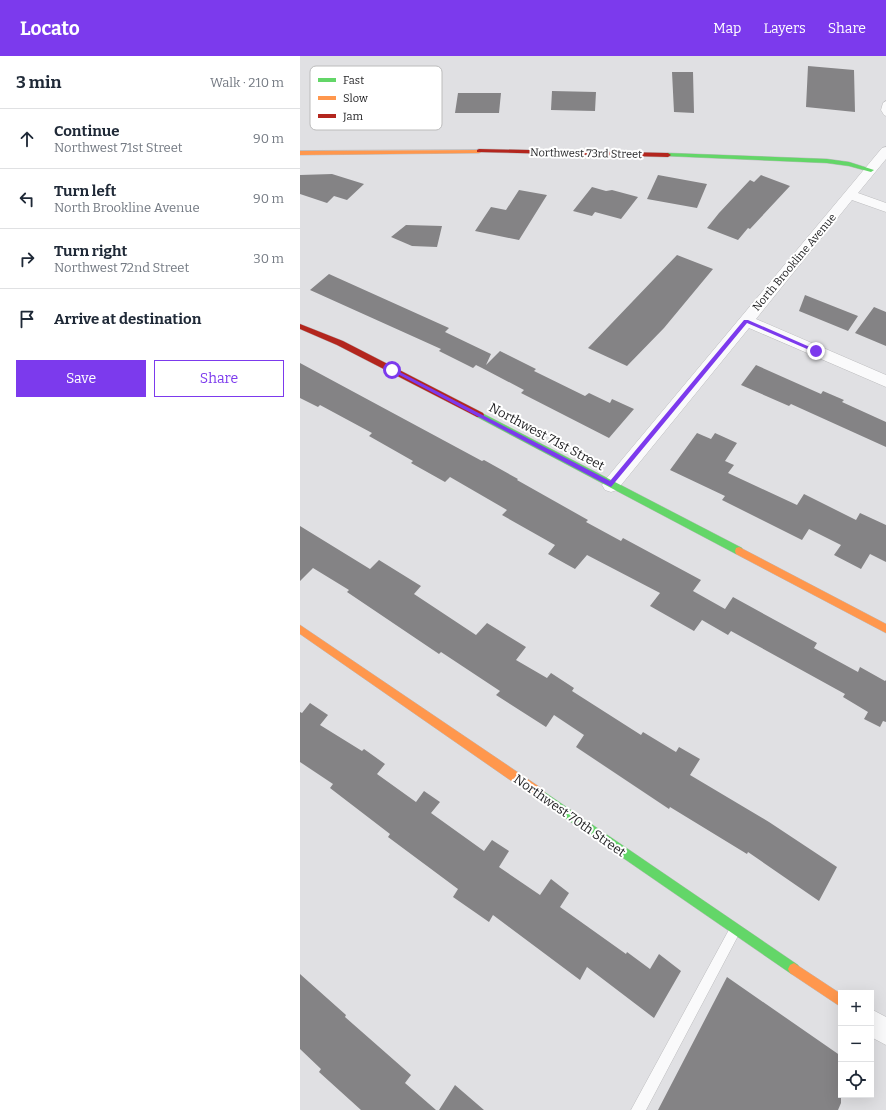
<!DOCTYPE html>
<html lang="en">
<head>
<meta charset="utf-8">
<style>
  :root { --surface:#fff; --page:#f6f6f7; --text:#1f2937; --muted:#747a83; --line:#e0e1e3; --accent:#7c3aed }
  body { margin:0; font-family:Bitter,serif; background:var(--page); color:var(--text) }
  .controls { position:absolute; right:12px; bottom:12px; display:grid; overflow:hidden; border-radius:0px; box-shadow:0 4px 16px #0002 }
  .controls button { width:36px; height:36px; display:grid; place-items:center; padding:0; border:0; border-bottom:1px solid var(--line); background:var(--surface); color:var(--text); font:20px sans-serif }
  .stop { position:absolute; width:12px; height:12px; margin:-9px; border:3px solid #7c3aed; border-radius:50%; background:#fff }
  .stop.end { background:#7c3aed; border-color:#fff; box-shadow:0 1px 4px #0008 }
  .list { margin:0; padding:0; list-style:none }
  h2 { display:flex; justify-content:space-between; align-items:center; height:52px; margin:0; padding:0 16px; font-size:17px }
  h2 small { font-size:13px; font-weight:400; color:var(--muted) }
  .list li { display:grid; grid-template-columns:26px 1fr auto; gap:12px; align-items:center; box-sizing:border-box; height:60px; padding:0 16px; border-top:1px solid var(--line) }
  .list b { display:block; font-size:15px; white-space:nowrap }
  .list p { margin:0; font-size:13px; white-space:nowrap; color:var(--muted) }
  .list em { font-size:13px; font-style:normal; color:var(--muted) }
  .actions { display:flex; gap:8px; padding:12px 16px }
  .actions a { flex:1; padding:9px 0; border:1px solid var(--accent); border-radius:0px; text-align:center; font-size:14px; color:var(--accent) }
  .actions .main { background:var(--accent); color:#fff }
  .icon { flex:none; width:22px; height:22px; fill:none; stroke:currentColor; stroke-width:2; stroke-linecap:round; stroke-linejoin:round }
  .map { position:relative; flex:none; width:586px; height:1054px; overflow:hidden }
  header { display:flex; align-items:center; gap:24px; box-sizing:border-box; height:56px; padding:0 20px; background:var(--accent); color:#fff }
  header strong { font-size:19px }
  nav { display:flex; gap:22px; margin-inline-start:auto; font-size:14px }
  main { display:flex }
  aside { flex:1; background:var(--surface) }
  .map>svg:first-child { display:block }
  .building { fill:#848385 }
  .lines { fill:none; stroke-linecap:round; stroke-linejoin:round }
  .lane-casing { stroke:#bcbcbe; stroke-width:1 }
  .street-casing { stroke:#bcbcbe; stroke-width:1 }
  .fast-casing { stroke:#bcbcbe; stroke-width:1 }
  .slow-casing { stroke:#bcbcbe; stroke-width:1 }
  .jam-casing { stroke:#bcbcbe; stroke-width:1 }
  .lane { fill:#fafafb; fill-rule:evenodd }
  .street { fill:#fafafb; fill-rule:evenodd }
  .fast { fill:#63d668; fill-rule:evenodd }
  .slow { fill:#ff974d; fill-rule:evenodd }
  .jam { fill:#b3261e; fill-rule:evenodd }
  .route { fill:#7c3aed }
  .labels { text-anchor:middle; stroke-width:4; stroke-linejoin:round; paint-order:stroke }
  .far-street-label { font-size:11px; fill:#1f1f21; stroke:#fff }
  .street-label { font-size:13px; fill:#1f1f21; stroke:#fff }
  .key { fill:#fff; stroke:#bcbcbc; stroke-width:1 }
  .key-label { font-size:11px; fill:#1f1f21 }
</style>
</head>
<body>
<header>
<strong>Locato</strong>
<nav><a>Map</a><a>Layers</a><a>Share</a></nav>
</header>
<main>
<aside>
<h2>3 min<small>Walk · 210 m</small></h2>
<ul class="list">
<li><svg class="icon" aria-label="ahead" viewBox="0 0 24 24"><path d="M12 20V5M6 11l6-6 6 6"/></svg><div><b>Continue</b><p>Northwest 71st Street</p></div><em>90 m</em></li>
<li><svg class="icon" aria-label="left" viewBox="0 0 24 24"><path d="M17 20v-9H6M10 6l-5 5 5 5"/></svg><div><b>Turn left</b><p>North Brookline Avenue</p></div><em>90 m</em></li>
<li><svg class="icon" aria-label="right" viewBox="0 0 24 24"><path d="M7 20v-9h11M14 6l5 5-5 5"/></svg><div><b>Turn right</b><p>Northwest 72nd Street</p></div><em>30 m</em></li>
<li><svg class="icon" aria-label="arrive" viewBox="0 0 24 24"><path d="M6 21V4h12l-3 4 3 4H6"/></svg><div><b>Arrive at destination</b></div></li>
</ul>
<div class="actions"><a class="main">Save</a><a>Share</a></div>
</aside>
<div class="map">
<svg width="586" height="1054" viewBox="0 0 586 1054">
  <rect width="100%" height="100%" fill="#e0e0e3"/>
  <!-- building -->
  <path class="building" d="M508,10L554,14L555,56L506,51Z
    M372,16H393L394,57L374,56Z
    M252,35L296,36L295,55L251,54Z
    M158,37H201L199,57H155Z
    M32,118L64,128L47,144L34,140L27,147L0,138V119Z
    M358,119L407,128L397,152L347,143Z
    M461,119L490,130L450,173L448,172L438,184L407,172L419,157L450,124L454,126Z
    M292,131L306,135L312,134L338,141L321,163L295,156L292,160L273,155Z
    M219,134L247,139L219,184L175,175L191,151L206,154Z
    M106,169L142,170L137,191L112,190L91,181Z
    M377,199L413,213L364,272L327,310L288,292Z
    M29,218L149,272L145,276L191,298L186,309L200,295L236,313L234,315L285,340L289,337L310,347L312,343L334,353L309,382L221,337L224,334L182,312L176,309L173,312L139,295L141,293L10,234Z
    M505,239L558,260L548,275L499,255Z
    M574,251L586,256V290L555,277Z
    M0,307L182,405L184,404L218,423L217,424L288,464L286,466L321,485L323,482L401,524L393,535L425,553L433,541L517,587L514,592L558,616L560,611L585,625L586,624V666L583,665L580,671L564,663L568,656L543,641L545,638L431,575L428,579L402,564L394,575L350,550L360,537L287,499L275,513L248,498L255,489L202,459L207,454L150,421L145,426L111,407L113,405L69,380L72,377L20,349L18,351L0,342Z
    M456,309L521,338L523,335L544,344L542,346L586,366V391L491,348L489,350L441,329Z
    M397,377L411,383L415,377L437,387L425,405L434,409L428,417L497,449L504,438L556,464L560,457L586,469V506L570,498L561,513L534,499L541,489L509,473L502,484L422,444L425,440L370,414Z
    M0,470L70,513L79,504L121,530L114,538L176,579L187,567L226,591L216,604L247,622L251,617L274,632L272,635L341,679L343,676L376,696L379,691L400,703L390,719L469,766L537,811L519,845L448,796L447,798L370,751L369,753L276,691L284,679L254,659L246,671L196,639L200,635L141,596L139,598L47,536L49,534L13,512L0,525Z
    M10,647L28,659L20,669L62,695L64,693L85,708L77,718L116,746L124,735L140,746L131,757L184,795L192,784L209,795L199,811L240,839L251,823L269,837L260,851L326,898L327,896L350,913L359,898L381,915L354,962L287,911L280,924L193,859L189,866L153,841L158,833L88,781L90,778L30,732L33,728L0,706V656L2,657Z
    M0,918L46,959L45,961L111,1019L105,1027L136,1054H61L19,1016L21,1013L0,993Z
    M427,921L541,1000V1047L538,1054H358Z
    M155,1029L184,1054H139Z"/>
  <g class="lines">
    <defs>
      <path id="lane" d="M586,45V60L584,59L581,54L583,47Z
        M435,868L439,870L441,874L439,878L346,1054H331L431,870Z"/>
      <path id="street" d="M586,91V103L558,137L586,147V156L552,144L456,263L586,319V331L449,272L317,434L311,436L305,434L302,429L305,424L582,92Z
        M571,953L586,961V989L571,981Z"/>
      <path id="fast" d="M368,97L527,103L549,106L574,114L571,116L549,110L527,107L366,100L365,99Z
        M180,356L442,492L443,495L442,498H436L177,361L176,359L177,357Z
        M240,733L498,909L500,913L498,917L494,919L490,917L236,742L235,738L236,734Z"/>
      <path id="slow" d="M181,94V96L179,97L0,99V95Z
        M439,491L586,568V577L436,498L435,495L436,492Z
        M0,569L244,734L245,738L244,742L240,743L236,742L0,578Z
        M494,907L541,938V951L490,917L488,913L490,909Z"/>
      <path id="jam" d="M179,93L368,97L371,99L368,101L177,96V94Z
        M0,268L43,285L183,357L184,359L183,361H177L37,289L0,273Z"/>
    </defs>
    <!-- lane casing -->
    <use href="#lane" class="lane-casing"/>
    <!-- street casing -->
    <use href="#street" class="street-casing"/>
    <!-- fast casing -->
    <use href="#fast" class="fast-casing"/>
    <!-- slow casing -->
    <use href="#slow" class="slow-casing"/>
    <!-- jam casing -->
    <use href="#jam" class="jam-casing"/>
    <!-- lane -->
    <use href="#lane" class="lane"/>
    <!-- street -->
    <use href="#street" class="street"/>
    <!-- fast -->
    <use href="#fast" class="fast"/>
    <!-- slow -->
    <use href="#slow" class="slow"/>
    <!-- jam -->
    <use href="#jam" class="jam"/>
  </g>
  <!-- route -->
  <path class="route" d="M444,264H448L519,295L514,296L447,267L311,431L90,314L94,313L310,425Z"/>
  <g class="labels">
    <!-- far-street labels -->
    <g class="far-street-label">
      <text transform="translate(286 97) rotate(1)" y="4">Northwest 73rd Street</text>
      <text transform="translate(494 206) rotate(-50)" y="4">North Brookline Avenue</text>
    </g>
    <!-- street labels -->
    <g class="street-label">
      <text transform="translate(247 380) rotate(28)" y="5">Northwest 71st Street</text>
      <text transform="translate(270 759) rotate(35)" y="5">Northwest 70th Street</text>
    </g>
  </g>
  <!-- legend -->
  <rect x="10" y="10" width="132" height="64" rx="6" class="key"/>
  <rect x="18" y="22" width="18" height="4" fill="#63d668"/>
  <rect x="18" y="40" width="18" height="4" fill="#ff974d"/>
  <rect x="18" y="58" width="18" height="4" fill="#b3261e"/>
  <g class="key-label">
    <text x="43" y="28">Fast</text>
    <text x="43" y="46">Slow</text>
    <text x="43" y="64">Jam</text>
  </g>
</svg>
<div class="controls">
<button>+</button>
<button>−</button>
<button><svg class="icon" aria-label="locate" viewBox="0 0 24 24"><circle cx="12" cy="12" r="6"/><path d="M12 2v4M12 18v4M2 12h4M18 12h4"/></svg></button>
</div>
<div class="stop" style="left:92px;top:314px"></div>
<div class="stop end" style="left:516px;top:295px"></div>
</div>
</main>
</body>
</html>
